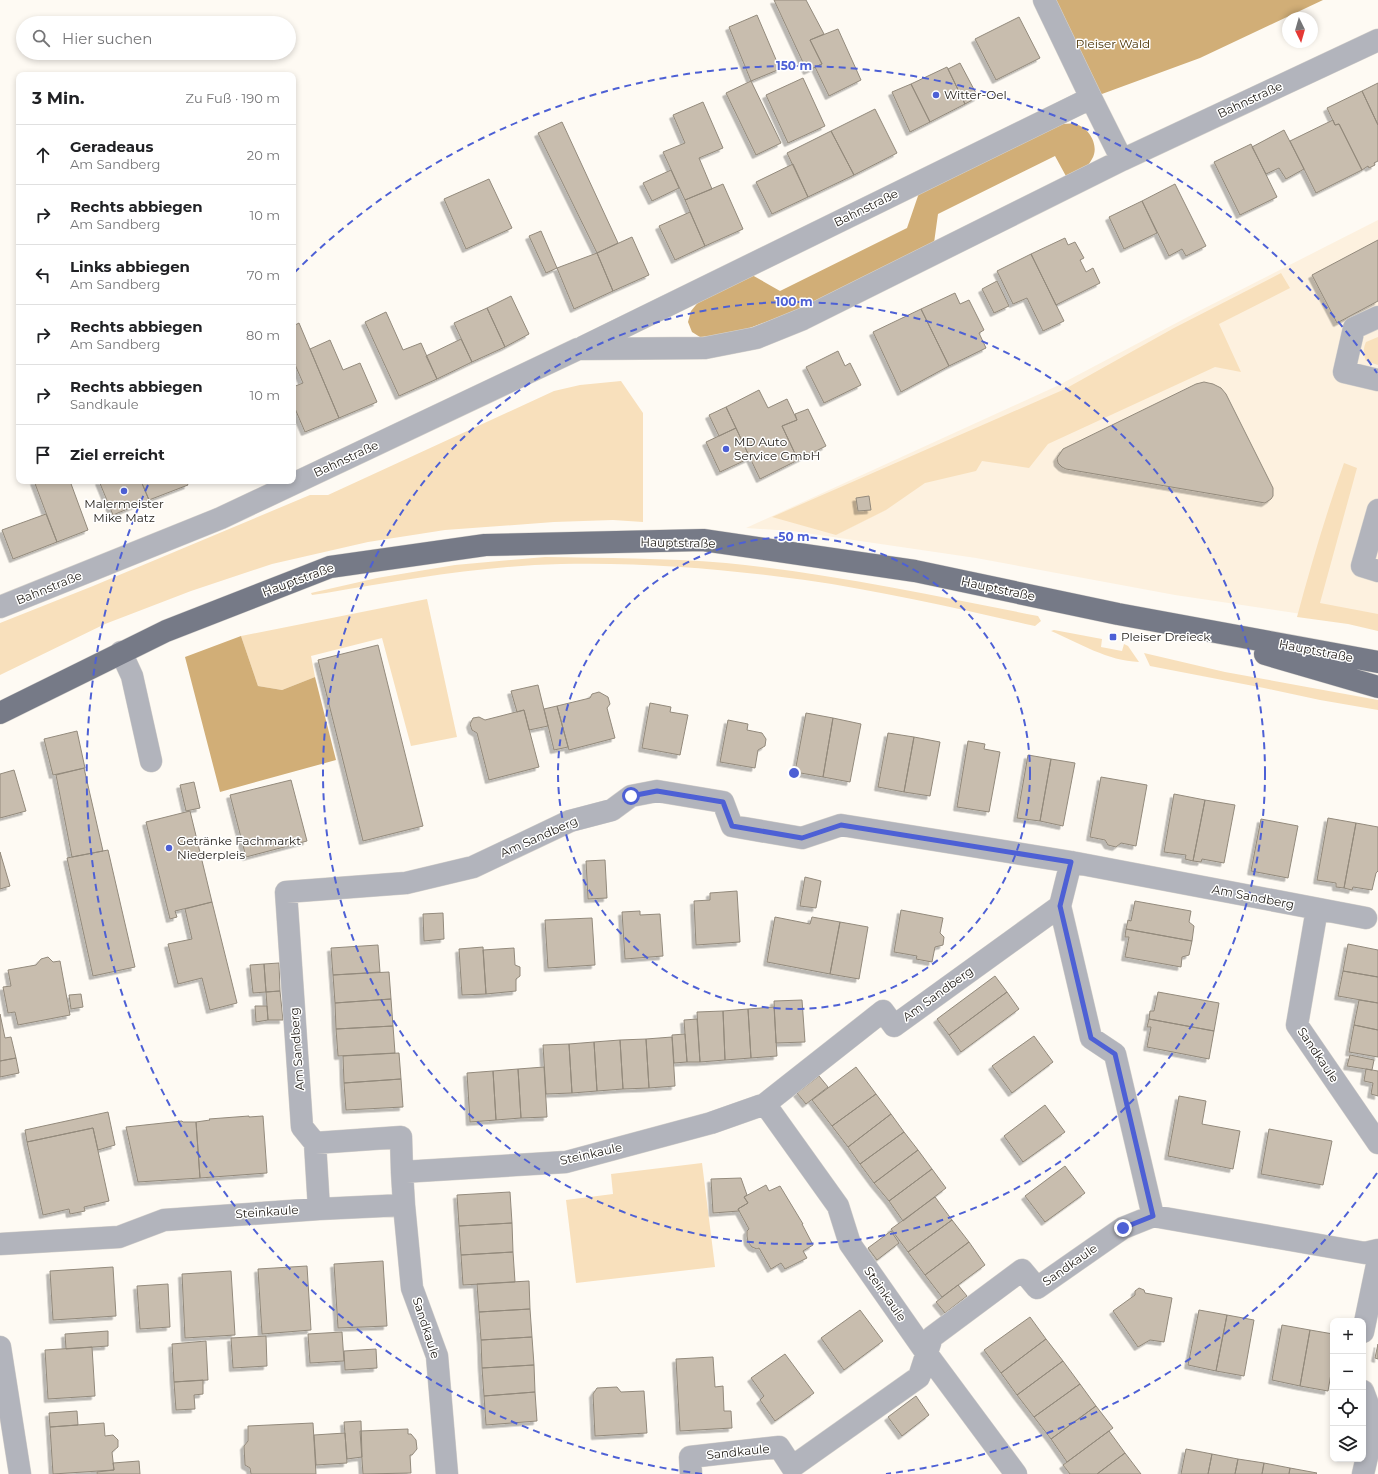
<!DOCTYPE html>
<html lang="de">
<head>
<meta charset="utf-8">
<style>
  :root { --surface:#fff; --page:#f2f2f2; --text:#202124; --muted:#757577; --line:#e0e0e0 }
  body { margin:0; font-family:Montserrat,sans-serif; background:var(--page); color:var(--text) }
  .controls { position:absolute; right:12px; bottom:12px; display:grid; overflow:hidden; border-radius:8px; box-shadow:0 2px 6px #0003 }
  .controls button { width:36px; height:36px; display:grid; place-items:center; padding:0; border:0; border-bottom:1px solid var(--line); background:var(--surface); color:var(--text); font:20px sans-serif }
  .compass { position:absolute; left:1282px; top:12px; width:36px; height:36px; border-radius:50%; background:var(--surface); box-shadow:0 2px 6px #0003; rotate:175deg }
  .stop { position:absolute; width:12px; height:12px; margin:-9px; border:3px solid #4d60d5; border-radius:50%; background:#fff }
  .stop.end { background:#4d60d5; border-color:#fff; box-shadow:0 1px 4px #0008 }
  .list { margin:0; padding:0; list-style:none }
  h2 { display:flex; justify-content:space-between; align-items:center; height:52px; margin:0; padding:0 16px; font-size:17px }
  h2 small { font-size:13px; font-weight:400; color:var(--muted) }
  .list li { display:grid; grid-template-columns:26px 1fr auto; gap:12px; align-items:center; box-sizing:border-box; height:60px; padding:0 16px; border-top:1px solid var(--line) }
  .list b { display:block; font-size:15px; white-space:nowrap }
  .list p { margin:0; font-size:13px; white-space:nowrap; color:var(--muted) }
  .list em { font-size:13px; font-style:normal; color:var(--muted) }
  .icon { flex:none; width:22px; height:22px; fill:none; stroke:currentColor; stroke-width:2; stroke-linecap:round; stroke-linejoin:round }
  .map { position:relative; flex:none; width:1378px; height:1474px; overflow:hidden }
  .search { position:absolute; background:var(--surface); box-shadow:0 2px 6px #0003; left:16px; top:16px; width:280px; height:44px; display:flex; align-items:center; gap:10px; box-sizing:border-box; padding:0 14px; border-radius:22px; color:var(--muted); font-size:15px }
  .panel { position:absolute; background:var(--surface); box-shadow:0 2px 6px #0003; left:16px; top:72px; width:280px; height:412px; border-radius:8px }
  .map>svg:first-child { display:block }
  .built { fill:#fdf1df }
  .green { fill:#f8e0bc }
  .forest { fill:#d1ae77 }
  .building { fill:#c8bdae; stroke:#938a7c; filter:url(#shadow) }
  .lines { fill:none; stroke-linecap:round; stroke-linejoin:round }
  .minor-casing { stroke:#d7d3cd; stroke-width:23 }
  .major-casing { stroke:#d7d3cd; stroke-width:23 }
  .minor { stroke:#b2b4bc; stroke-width:22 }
  .major { stroke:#767a87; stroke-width:22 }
  .route { stroke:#4d60d5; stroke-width:5 }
  .ring { fill:none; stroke:#4d60d5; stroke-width:2; stroke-dasharray:7 5 }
  .poi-dot { fill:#4d60d5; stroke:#fff; stroke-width:1.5 }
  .labels { text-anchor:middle; stroke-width:3; stroke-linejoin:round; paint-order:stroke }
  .park-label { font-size:12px; fill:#493103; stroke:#fff }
  .poi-label { font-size:12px; fill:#27231e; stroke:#fff; text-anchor:start }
  .street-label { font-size:12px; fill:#27231e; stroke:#fff }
  .centre { fill:#4d60d5; stroke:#fff; stroke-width:2 }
  .ring-label { font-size:12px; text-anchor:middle; font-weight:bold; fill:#4d60d5; stroke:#fff; stroke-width:3; stroke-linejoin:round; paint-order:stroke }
</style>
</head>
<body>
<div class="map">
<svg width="1378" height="1474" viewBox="0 0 1378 1474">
  <defs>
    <filter id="shadow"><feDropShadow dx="-3.5" dy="3.5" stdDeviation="0" flood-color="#0004"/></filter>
  </defs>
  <rect width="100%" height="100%" fill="#fefaf3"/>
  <!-- built -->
  <path class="built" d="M1378,220V628L1295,613L1175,595L976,558L792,531L746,528L1057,386L1199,311Z"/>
  <!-- green -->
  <path class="green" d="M1281,273L1290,288L1219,324L1241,372L1215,367L1048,444L1029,468L982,461L976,471L925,483L886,510L836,535L772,517L1065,389L1174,328Z
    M1378,337V365L1366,361C1363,354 1363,349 1366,342Z
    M621,381L643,413V522L613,520L554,522L445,530L368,542L272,564L191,591L105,624L0,675V623L93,586L310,495H328L554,391L580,385Z
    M1344,463L1357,468L1320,603L1378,614V631L1348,624L1297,617C1311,565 1326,514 1344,463Z
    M545,557C605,558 665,558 726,563C831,573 935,596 1038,616L1041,621L1035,626C959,609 882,591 805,580C725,569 642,562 561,564C482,566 403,580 326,593L312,595L311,593L377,578L455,565Z
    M427,599L457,737L411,746L382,638L311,656L315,677L282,690L258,686L241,636Z
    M1054,630L1102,639L1101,647L1122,651L1124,644L1128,646L1139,662C1108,661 1079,643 1051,631Z
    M1144,653L1225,672L1378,700V710L1320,700L1264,688L1150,666Z
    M702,1163L715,1267L576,1283L566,1200L613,1194L611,1174Z"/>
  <!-- forest -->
  <path class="forest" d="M1044,0H1323L1200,58L1091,98Z
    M1062,124C1066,124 1071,123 1075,124C1089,127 1100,146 1092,159C1087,169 1077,173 1067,178L1055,156L938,214L934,243L815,302L785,315L747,329L716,336L700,337L692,332L688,322L691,311L700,300L752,275L780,291L907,228L919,193Z
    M241,636L258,686L282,690L315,677L336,760L220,792L185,657Z"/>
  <!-- building -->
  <path class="building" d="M774,0H806L824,34L810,40L822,64L807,71Z
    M757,15L780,69L751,81L729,27Z
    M1019,17L1040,58L996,80L975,39Z
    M838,29L861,80L829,96L815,67L822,64L810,40Z
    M960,63L978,97L965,104L948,69Z
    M947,67L965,104L930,122L911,84Z
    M803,78L825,126L788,143L766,95Z
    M751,81L781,143L756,155L726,93Z
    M1378,83V125L1362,91Z
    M911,84L930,122L910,132L892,92Z
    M1362,91L1378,125V161L1374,163L1375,165L1369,168L1368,166L1362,170L1339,124L1335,125L1327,108Z
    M703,102L723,148L699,158L712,189L685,200L663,152L685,143L673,115Z
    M875,109L897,153L854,175L831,131Z
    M1333,120L1335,125L1339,124L1362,170L1316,193L1290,141Z
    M562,122L618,243L597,253L538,133Z
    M1284,130L1304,169L1286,179L1279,168L1266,174L1252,147Z
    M831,131L854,175L808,197L787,153Z
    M1251,144L1277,197L1240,215L1214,162Z
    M793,164L808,197L772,214L756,182Z
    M671,170L679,188L652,201L643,183Z
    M489,179L512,228L466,249L444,199Z
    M723,184L743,229L705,246L685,200Z
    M1175,184L1206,246L1186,256L1182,249L1169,256L1142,201Z
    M1142,201L1157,233L1124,249L1109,217Z
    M690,212L705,246L675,260L659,226Z
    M541,231L557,268L546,273L529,236Z
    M632,237L649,275L613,291L597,253Z
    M1065,238L1068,245L1075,242L1084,258L1080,260L1086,272L1093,268L1100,283L1056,305L1031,254Z
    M1378,240V301L1337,323L1312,275Z
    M597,253L613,291L574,309L557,268Z
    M1031,254L1064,321L1043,331L1027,298L1013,304L997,271Z
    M997,281L1009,306L994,313L982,289Z
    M955,293L960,304L969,300L984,330L979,333L986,348L949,366L921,309Z
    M511,296L529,334L505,347L487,308Z
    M487,308L505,347L472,362L454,323Z
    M921,309L949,366L901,392L873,332Z
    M386,312L403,350L421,343L437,379L399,396L365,322Z
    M299,323L339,418L305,432L293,404V387L303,383L293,360V326Z
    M461,339L472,362L437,379L426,356Z
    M330,340L343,370L360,363L377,402L339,418L310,349Z
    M838,351L845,366L850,363L861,385L824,403L806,367Z
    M1204,382L1213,384L1221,388L1226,394L1273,488V496L1271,499L1265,503L1066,469L1062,467L1058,463L1057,458L1063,449L1196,384Z
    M759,390L768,408L787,399L797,420L782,426L798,460L760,479L726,407Z
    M726,407L736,428L719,436L709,415Z
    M808,409L826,446L798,460L782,426L797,420L795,414Z
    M736,428L750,458L720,472L706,442Z
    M34,481H70L88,530L57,542Z
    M99,481H141L149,500L113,515Z
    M141,481H186L188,485L149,500Z
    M869,496L871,510L858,511L856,498Z
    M46,514L57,542L13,559L2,530Z
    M378,645L423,826L363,841L318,660Z
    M538,685L548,726L529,730L524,710L517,712L511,691Z
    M599,692L608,697L610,704L607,708L615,738L569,750L557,706L590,698L592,694Z
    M650,703L671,707L670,712L688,715L680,755L642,748Z
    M557,706L568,747L554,750L544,709Z
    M524,710L539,767L489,780L477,733L472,730L470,724L473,718L479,717L485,720Z
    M806,713L833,718L823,777L795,772Z
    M833,718L861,724L850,782L823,777Z
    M728,720L748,724L747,730L762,733L766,739L765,746L758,750L755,768L720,762Z
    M77,731L85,768L53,775L44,739Z
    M888,733L914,737L904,792L878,787Z
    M914,737L940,742L930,796L904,792Z
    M968,741L985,744L984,749L1000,752L989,812L957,807Z
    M1028,755L1051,759L1040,821L1017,818Z
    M1051,759L1075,763L1063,826L1040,821Z
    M84,768L103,851L72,857L56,775Z
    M14,770L26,811L0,818V774Z
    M1101,777L1147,785L1136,846L1121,843L1116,847L1108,845L1105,840L1090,837Z
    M291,780L307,841L246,857L230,795Z
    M194,782L200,808L186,811L180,785Z
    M1174,794L1205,800L1193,861L1185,859L1186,855L1164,852Z
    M1205,800L1235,805L1224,863L1202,859L1201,862L1193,861Z
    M190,811L212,902L175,911L177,917L170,919L146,822Z
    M1328,818L1356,823L1344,888L1336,887V883L1317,880Z
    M1261,819L1298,826L1288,878L1251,871Z
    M1356,823L1378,827V871L1376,873L1372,890L1353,887L1352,890L1344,888Z
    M108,850L135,967L93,976L67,858Z
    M0,852L10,886L0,889Z
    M605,860L607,898L588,899L586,861Z
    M805,877L821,881L816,908L800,906Z
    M737,891L740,942L696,945L694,901L710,900V893Z
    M1135,901L1191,911L1189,922L1194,926L1192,941L1126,929L1128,920L1131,921Z
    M212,902L237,1003L210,1010L202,978L178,984L168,944L192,939L185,909Z
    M901,910L943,918L940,933L944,937L943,945L935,947L932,962L916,959L917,956L894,952Z
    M640,911V915L660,914L663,956L625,959L622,912Z
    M443,913L444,939L424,941L423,914Z
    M775,917L810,924L812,917L840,922L830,974L767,962Z
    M592,918L595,965L548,968L545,920Z
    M840,922L868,927L859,979L830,974Z
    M1126,929L1192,941L1189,955L1182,957L1181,967L1125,957L1129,937H1125Z
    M1348,944L1378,950V977L1343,971Z
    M378,945L380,972L333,975L331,948Z
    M483,947L486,994L462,995L459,949Z
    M514,948L515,965L520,967V976L516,979V991L486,994L483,950Z
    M48,957L53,962L60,961L70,1015L18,1025L15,1012L8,1013L3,987L11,986L8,970L36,965L41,959Z
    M279,963L280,991L266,992L264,964Z
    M264,964L266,992L253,993L250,965Z
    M1343,971L1378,977V1003L1338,996Z
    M389,972L391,999L335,1003L333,975Z
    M995,976L1007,992L949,1035L937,1019Z
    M280,991L283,1020H268L266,992Z
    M1007,992L1019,1009L961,1052L949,1035Z
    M1158,992L1219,1003L1214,1031L1149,1019L1150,1011H1154Z
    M81,994L83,1007L71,1009L69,995Z
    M391,999L393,1026L336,1029L335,1003Z
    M802,1000L805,1042L776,1043L774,1001Z
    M1359,1000L1378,1003V1030L1354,1025Z
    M255,1006H267L268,1020L256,1022Z
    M774,1007L777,1056L751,1058L748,1009Z
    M748,1009L751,1058L725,1060L723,1011Z
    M723,1011L725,1060L700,1062L697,1012Z
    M0,1014L5,1038L11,1037L16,1058L0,1061Z
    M697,1019L700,1062H687L684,1020Z
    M1149,1019L1214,1031L1209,1059L1147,1047L1151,1027H1147Z
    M1354,1025L1378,1030V1057L1349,1052Z
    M393,1026L395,1053L338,1056L336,1029Z
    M685,1034L687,1062L674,1063L672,1035Z
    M1034,1036L1053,1062L1012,1093L992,1066Z
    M672,1037L675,1086L649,1088L646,1039Z
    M646,1039L649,1088L623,1089L620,1040Z
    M620,1040L623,1089L597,1091L594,1042Z
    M594,1042L597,1091L572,1093L569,1044Z
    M569,1044L572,1093L546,1094L543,1045Z
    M399,1053L401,1079L344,1083L343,1056Z
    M1350,1055L1374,1060L1372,1070L1347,1066Z
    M16,1058L19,1073L0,1077V1061Z
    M544,1067L547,1117L521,1118L518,1069Z
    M856,1067L876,1094L832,1126L812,1100Z
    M518,1069L521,1118L496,1120L493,1071Z
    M1366,1069L1378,1071V1096L1371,1094L1373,1083L1364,1081Z
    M493,1071L496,1120L470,1122L467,1073Z
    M819,1076L828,1087L806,1104L797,1093Z
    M401,1079L403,1107L346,1110L344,1083Z
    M876,1094L891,1114L848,1147L832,1126Z
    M1179,1096L1206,1101L1202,1124L1240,1131L1233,1169L1168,1156Z
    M1045,1105L1065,1132L1023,1162L1004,1136Z
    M108,1112L115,1145L98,1150L93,1128L27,1142L25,1130Z
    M891,1114L904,1132L860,1164L848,1147Z
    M249,1116V1117L263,1116L267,1173L200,1178L196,1122L210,1120L209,1119Z
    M182,1121L183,1122H196L200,1178L138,1182L126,1127Z
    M93,1128L109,1201L84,1207L85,1211L70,1214L69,1209L43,1215L27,1142Z
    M1269,1129L1332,1141L1323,1185L1261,1174Z
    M904,1132L918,1150L874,1183L860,1164Z
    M918,1150L932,1169L889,1201L874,1183Z
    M1065,1166L1085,1193L1045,1222L1025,1196Z
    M932,1169L946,1188L903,1221L889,1201Z
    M741,1178L747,1195L744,1197L748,1203L738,1209L739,1211L713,1213L711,1179Z
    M766,1185L769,1191L780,1186L803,1224H802L813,1245L803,1251L807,1258L785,1269L781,1263L771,1269L759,1248L757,1249L752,1247L748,1242L747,1236V1231L749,1229L738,1209L748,1203L744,1197Z
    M510,1192L512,1223L459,1226L457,1195Z
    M935,1197L952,1220L908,1252L891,1229Z
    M952,1220L969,1242L925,1275L908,1252Z
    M512,1223L513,1252L461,1255L459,1226Z
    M891,1231L899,1243L877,1260L868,1248Z
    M969,1242L985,1265L942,1297L925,1275Z
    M513,1252L515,1282L463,1285L461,1255Z
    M383,1261L387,1326L338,1328L334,1264Z
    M307,1266L311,1330L262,1334L258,1269Z
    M113,1267L116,1316L53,1320L50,1271Z
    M231,1271L235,1335L185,1338L182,1274Z
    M529,1281L530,1309L479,1312L477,1284Z
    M168,1284L170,1327L140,1329L137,1286Z
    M958,1285L967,1296L945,1313L936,1302Z
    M1139,1288L1144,1290L1145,1293L1172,1298L1164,1342L1150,1340L1138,1347L1113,1311L1135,1295V1291Z
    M530,1309L532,1337L481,1340L479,1312Z
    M860,1310L883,1341L844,1370L821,1338Z
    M1199,1310L1227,1315L1216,1371L1188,1365Z
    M1227,1315L1254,1320L1244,1376L1216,1371Z
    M1030,1317L1046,1339L1001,1373L984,1350Z
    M1282,1325L1310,1330L1300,1386L1272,1380Z
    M1310,1330L1333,1334V1362L1328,1391L1300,1386Z
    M108,1331V1346L66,1349L65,1334Z
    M342,1332L344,1361L310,1363L308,1334Z
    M266,1336L267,1366L233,1368L231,1338Z
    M532,1337L534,1365L482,1368L481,1340Z
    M1046,1339L1063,1361L1017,1395L1001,1373Z
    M206,1341L208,1380L174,1382L172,1344Z
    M1378,1344V1359L1375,1358Z
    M92,1347L95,1396L48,1399L45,1350Z
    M376,1349L377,1368L345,1370L344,1351Z
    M785,1354L814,1393L775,1421L760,1400L764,1396L751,1378Z
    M713,1357L715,1387L723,1386L724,1411H731L732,1428L680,1431L676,1359Z
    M1063,1361L1080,1384L1034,1417L1017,1395Z
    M534,1365L535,1392L484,1396L482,1368Z
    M203,1380V1394L194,1395L195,1409L176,1410L174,1382Z
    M1080,1384L1096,1406L1051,1439L1034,1417Z
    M617,1387L621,1392L644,1391L647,1433L595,1436L593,1394L597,1388Z
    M535,1392L537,1421L486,1425L484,1396Z
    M916,1396L929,1415L902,1436L888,1417Z
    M1096,1406L1113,1428L1067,1462L1051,1439Z
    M77,1411L78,1425L50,1427L49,1413Z
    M361,1421L362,1457L347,1459L344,1422Z
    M104,1423L105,1436L113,1435L118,1440V1447L112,1452L114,1470L53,1474L50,1427Z
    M313,1423L316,1474H251L250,1468L245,1465L244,1446L248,1441V1426Z
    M408,1429V1434H411L416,1440L417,1449L412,1455H410L411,1473L363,1474L360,1431Z
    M1109,1431L1125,1453L1097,1474H1070L1063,1465Z
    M345,1433L347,1463L316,1465L314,1435Z
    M1186,1449L1212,1454L1208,1474H1181Z
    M1125,1453L1141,1474H1097Z
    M1212,1454L1238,1459L1235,1474H1208Z
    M1238,1459L1264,1463L1262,1474H1235Z
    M139,1461L140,1474H97V1472L114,1470L113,1463Z
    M1264,1463L1290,1468L1289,1474H1262Z
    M1290,1468L1317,1473L1316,1474H1289Z"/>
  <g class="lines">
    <defs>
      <path id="minor" d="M1044,0L1091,98
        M1378,317L1354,328L1344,372L1378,380
        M583,347L1091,98L1122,160
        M1378,510L1362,566L1378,571
        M0,607L221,518L578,349L705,348L756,338L803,319L1122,160L1378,40
        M121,652L132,676L151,761
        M1071,862L1060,906L1091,1038L1115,1054L1153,1216
        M1317,909L1297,1025L1378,1143
        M765,1104L883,1011L894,1026L1060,906
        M315,1143L401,1137L402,1172
        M404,1205L412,1288L437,1356L447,1474
        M319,1209L315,1143L302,1127L286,892L406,883L473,867L570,821L612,810L631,796L657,791L723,802L732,826L802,838L841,825L1071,862L1366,918
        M0,1244L119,1237L164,1220L319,1209L404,1205L402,1172L566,1162L711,1123L765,1104L838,1206L850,1244L927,1354L1016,1474
        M1363,1332L1378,1260
        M0,1347L20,1474
        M1363,1391L1375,1423L1363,1474
        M691,1474L690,1457L779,1447L792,1467L919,1377L932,1337L1022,1270L1037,1288L1123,1228L1153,1216L1365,1253L1378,1250"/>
      <path id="major" d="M1265,654L1378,687
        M0,713L166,631L330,567L485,545L703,540L915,571L1118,614L1378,662"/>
    </defs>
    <!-- minor casing -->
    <use href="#minor" class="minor-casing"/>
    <!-- major casing -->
    <use href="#major" class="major-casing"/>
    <!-- minor -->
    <use href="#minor" class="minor"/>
    <!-- major -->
    <use href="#major" class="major"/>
  </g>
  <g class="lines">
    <!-- route -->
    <path class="route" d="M631,796L657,791L723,802L732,826L802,838L841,825L1071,862L1060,906L1091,1038L1115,1054L1153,1216L1123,1228"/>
  </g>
  <!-- distance rings -->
  <g class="ring">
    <circle cx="794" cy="773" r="236"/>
    <circle cx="794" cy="773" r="471"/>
    <path d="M1377 1173A707 707 0 0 1 886 1474M702 1474A707 707 0 0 1 148 485M294 273A707 707 0 0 1 1377 373"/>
  </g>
  <!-- markers -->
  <g class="poi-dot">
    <circle cx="936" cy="95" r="4"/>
    <circle cx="726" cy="449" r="4"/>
    <circle cx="124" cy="491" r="4"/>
    <rect x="1109" y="633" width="8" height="8" rx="2"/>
    <circle cx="169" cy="848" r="4"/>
  </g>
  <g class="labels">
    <!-- park labels -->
    <g class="park-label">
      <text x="1113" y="48">Pleiser Wald</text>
    </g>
    <!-- poi labels -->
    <g class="poi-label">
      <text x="944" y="99">Witter-Oel</text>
      <text x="734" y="446">MD Auto<tspan x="734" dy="14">Service GmbH</tspan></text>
      <text x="124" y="508" text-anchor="middle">Malermeister<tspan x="124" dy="14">Mike Matz</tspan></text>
      <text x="1121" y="641">Pleiser Dreieck</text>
      <text x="177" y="845">Getränke Fachmarkt<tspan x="177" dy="14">Niederpleis</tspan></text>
    </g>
    <!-- street labels -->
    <g class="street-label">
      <text transform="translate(1250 100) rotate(-25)" y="4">Bahnstraße</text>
      <text transform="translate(866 208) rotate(-26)" y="4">Bahnstraße</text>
      <text transform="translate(346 459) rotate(-25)" y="4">Bahnstraße</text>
      <text transform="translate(678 543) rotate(1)" y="4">Hauptstraße</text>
      <text transform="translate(298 580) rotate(-20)" y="4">Hauptstraße</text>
      <text transform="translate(49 588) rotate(-22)" y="4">Bahnstraße</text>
      <text transform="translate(998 589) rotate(12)" y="4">Hauptstraße</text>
      <text transform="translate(1316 651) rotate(11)" y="4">Hauptstraße</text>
      <text transform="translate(539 837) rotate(-24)" y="4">Am Sandberg</text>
      <text transform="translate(1253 897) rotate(11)" y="4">Am Sandberg</text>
      <text transform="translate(938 994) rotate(-36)" y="4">Am Sandberg</text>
      <text transform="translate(297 1049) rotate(-94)" y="4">Am Sandberg</text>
      <text transform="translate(1318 1055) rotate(56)" y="4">Sandkaule</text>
      <text transform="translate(591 1154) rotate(-13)" y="4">Steinkaule</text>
      <text transform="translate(267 1212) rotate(-4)" y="4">Steinkaule</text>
      <text transform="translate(1070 1265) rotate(-35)" y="4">Sandkaule</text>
      <text transform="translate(885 1294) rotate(55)" y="4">Steinkaule</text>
      <text transform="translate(426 1328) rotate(72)" y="4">Sandkaule</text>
      <text transform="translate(738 1452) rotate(-6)" y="4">Sandkaule</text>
    </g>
  </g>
  <circle cx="794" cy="773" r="6" class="centre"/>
  <g class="ring-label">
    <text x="794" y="70">150 m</text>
    <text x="794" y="306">100 m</text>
    <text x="794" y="541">50 m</text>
  </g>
</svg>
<div class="controls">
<button>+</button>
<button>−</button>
<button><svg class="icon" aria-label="locate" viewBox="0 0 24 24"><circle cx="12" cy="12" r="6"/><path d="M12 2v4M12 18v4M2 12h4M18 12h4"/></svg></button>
<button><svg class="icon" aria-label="layers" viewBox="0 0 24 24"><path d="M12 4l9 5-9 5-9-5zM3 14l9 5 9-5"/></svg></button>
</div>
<svg class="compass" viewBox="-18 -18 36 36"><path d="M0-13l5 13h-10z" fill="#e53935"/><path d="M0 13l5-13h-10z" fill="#757577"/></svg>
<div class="stop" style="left:631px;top:796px"></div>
<div class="stop end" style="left:1123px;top:1228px"></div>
<div class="search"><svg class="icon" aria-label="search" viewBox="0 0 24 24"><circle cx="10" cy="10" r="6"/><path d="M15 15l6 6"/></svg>Hier suchen</div>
<section class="panel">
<h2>3 Min.<small>Zu Fuß · 190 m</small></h2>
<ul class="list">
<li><svg class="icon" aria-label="ahead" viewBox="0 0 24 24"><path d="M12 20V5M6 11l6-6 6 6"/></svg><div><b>Geradeaus</b><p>Am Sandberg</p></div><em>20 m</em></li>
<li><svg class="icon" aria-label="right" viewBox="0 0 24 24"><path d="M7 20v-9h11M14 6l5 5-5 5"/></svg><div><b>Rechts abbiegen</b><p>Am Sandberg</p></div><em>10 m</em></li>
<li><svg class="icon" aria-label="left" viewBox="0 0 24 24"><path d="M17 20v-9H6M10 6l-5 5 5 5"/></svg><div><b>Links abbiegen</b><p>Am Sandberg</p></div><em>70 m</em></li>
<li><svg class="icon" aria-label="right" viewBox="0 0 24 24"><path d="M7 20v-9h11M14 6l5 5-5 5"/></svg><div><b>Rechts abbiegen</b><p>Am Sandberg</p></div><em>80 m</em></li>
<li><svg class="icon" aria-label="right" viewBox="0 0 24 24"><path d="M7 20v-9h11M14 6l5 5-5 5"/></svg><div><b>Rechts abbiegen</b><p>Sandkaule</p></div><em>10 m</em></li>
<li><svg class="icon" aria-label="arrive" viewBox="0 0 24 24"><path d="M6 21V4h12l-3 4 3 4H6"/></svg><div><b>Ziel erreicht</b></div></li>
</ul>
</section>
</div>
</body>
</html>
